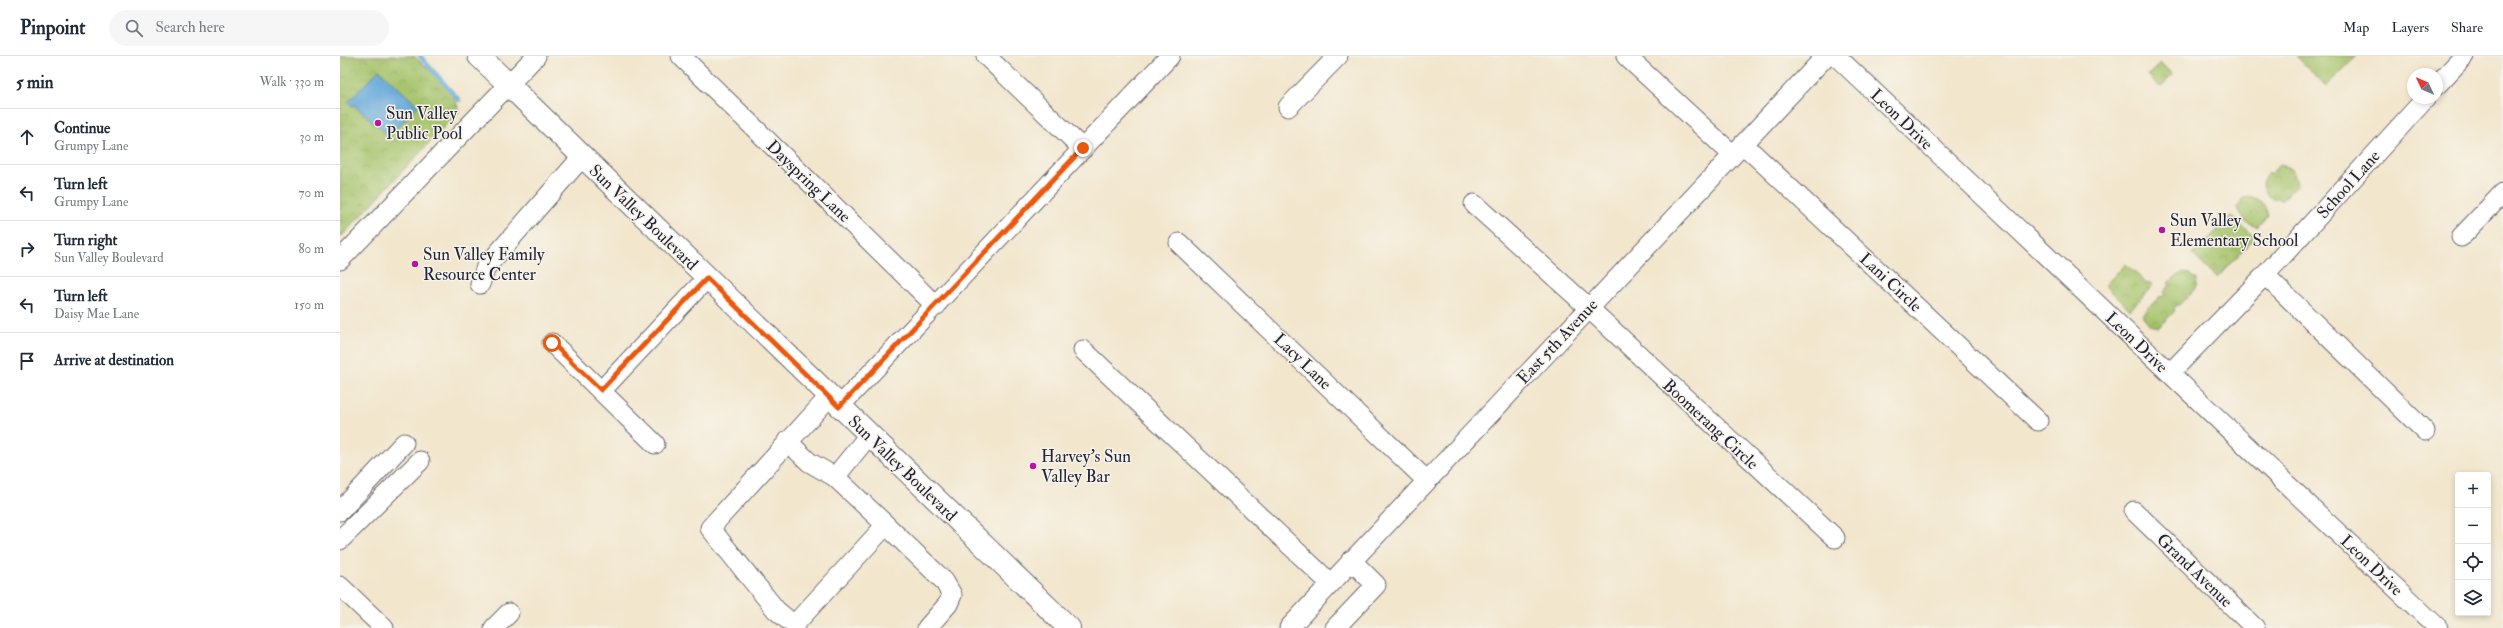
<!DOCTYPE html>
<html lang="en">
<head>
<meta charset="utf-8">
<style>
  :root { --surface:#fff; --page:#f6f6f7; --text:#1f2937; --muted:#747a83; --line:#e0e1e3 }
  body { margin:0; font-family:"IM FELL Double Pica",serif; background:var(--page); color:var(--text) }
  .controls { position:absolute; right:12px; bottom:12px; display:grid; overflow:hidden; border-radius:4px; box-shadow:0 2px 6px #0003 }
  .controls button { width:36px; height:36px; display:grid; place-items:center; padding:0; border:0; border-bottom:1px solid var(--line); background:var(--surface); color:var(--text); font:20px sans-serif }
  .compass { position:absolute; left:2067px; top:12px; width:36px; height:36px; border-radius:50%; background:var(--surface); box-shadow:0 2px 6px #0003; rotate:314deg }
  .stop { position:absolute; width:12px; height:12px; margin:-9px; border:3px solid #ea580c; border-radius:50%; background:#fff }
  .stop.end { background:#ea580c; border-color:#fff; box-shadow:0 1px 4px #0008 }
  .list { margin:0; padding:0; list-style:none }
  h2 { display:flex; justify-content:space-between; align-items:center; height:52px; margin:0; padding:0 16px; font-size:17px }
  h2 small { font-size:13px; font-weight:400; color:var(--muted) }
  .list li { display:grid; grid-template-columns:26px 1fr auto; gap:12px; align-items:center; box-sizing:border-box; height:56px; padding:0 16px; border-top:1px solid var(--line) }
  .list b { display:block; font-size:15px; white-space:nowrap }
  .list p { margin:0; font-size:13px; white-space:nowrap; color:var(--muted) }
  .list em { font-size:13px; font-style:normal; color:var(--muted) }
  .icon { flex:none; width:22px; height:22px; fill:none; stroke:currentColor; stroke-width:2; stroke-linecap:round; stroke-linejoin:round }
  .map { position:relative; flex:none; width:2163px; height:572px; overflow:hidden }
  header { display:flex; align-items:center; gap:24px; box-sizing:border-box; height:56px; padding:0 20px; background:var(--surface); border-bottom:1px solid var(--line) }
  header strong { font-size:19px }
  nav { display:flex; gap:22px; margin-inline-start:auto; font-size:14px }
  .search { width:280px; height:36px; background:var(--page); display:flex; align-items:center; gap:10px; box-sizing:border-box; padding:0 14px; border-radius:22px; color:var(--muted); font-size:15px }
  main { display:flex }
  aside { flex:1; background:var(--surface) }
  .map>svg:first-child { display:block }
  .grass { fill:#a5c36b; stroke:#647253 }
  .park { fill:url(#park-crowns); stroke:#647253 }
  .water { fill:#66aadb; stroke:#44668b }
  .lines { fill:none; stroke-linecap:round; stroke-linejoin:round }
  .stream { stroke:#66aadb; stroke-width:4.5 }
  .minor-casing { stroke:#6b676e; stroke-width:21 }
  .major-casing { stroke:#6b676e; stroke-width:24 }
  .minor { stroke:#fff; stroke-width:19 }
  .major { stroke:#fff; stroke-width:22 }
  .route { stroke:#ea580c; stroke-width:5 }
  .poi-dot { fill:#b5179e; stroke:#f7f3e8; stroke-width:1.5 }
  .labels { text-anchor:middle; stroke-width:3; stroke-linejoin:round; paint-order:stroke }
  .poi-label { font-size:17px; fill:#22223b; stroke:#f7f3e8; text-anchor:start }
  .street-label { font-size:17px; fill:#22223b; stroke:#f7f3e8 }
</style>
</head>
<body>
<header>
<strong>Pinpoint</strong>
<div class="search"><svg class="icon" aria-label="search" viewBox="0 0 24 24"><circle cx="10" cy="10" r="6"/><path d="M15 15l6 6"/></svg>Search here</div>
<nav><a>Map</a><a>Layers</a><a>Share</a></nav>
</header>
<main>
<aside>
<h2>5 min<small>Walk · 330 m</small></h2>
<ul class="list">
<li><svg class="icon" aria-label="ahead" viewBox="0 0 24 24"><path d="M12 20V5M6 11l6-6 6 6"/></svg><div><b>Continue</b><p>Grumpy Lane</p></div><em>30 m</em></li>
<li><svg class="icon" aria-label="left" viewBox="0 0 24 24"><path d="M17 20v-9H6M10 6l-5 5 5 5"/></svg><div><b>Turn left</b><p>Grumpy Lane</p></div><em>70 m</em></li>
<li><svg class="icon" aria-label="right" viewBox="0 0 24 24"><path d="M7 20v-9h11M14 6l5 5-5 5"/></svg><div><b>Turn right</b><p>Sun Valley Boulevard</p></div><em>80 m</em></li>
<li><svg class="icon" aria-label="left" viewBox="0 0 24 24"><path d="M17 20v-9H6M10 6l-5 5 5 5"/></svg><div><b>Turn left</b><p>Daisy Mae Lane</p></div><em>150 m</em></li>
<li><svg class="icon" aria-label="arrive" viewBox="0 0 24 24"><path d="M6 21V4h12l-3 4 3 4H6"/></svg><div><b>Arrive at destination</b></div></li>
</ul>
</aside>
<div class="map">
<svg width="2163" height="572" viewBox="0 0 2163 572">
  <defs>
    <pattern id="park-crowns" width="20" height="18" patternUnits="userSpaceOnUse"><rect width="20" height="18" fill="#a5c36b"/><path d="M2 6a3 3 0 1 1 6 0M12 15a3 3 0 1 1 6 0" fill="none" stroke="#8ea75e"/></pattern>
  </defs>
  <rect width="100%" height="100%" fill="#f7f3e8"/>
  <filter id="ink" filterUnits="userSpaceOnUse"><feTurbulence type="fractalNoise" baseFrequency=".025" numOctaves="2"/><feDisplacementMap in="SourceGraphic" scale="8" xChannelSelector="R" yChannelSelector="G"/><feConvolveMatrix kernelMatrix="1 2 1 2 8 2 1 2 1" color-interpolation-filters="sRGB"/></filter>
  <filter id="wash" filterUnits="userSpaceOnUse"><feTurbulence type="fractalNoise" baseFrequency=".012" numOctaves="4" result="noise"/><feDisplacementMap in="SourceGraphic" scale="16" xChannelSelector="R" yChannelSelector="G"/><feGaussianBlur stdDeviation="0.9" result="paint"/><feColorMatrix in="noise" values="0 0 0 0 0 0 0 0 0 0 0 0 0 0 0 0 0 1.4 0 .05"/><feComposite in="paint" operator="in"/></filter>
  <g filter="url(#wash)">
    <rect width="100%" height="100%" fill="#f2e6cd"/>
    <!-- grass -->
    <path class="grass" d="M1956,0H2017L1986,30Z"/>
    <!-- park -->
    <path class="park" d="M0,0H74C90,15 114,33 119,55L0,182Z
      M1821,7L1833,19L1820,31L1808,19Z
      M1940,109C1953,111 1955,117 1957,129L1942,144C1929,143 1926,139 1922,127L1928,117L1930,118Z
      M1907,140C1920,142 1924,147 1928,159L1917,171C1906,167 1900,162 1897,151L1902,146L1901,144Z
      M1891,160L1915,181L1877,222L1853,199Z
      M1786,208L1807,228L1810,226L1813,229L1790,254L1765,229Z
      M1842,217L1850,218L1857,224L1856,232L1839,249H1835L1834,256L1819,271L1810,269L1802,259L1819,241L1826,239L1824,236L1830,229L1828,227Z"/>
    <!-- water -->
    <path class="water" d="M39,14L78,50L49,80L14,49L12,50L8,46Z"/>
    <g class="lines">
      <!-- stream -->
      <path class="stream" d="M80,0L119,44"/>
    </g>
  </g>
  <g filter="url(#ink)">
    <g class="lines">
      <defs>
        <path id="minor" d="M341,0L596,250
          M646,0L743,93
          M1286,0L1393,99
          M1496,0L2098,572
          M2097,29L2124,0
          M948,51L998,0
          M1403,88L1698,365
          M1134,148L1238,242L1495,482
          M2121,181L2163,137
          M839,187L1086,424
          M0,204L196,0
          M1925,219L2085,375
          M140,228L146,211L242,101
          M212,287L315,388
          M743,294L990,527
          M1830,317L1925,219L2086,42
          M261,335L367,222
          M489,341L370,472L436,554L454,569L546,469L495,421
          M499,351L830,0
          M447,385L469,406L495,421L529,379
          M0,455L64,387
          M1794,455L1915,572
          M546,469L604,525L612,539L608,548L587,572
          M0,484L80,405
          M0,530L44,572
          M154,572L169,557
          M949,572L1486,0
          M995,572L1036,529L1011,504"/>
        <path id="major" d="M139,0L729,572"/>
      </defs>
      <!-- minor casing -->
      <use href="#minor" class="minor-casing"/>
      <!-- major casing -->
      <use href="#major" class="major-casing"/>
      <!-- minor -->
      <use href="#minor" class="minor"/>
      <!-- major -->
      <use href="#major" class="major"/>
    </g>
  </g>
  <g class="lines" filter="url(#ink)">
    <!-- route -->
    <path class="route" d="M212,287L261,334L367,222L499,351L743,92"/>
  </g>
  <!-- markers -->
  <g class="poi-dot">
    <circle cx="38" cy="67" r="4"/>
    <circle cx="1822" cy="174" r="4"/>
    <circle cx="75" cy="208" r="4"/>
    <circle cx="693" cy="410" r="4"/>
  </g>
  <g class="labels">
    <!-- poi labels -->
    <g class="poi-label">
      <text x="46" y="63">Sun Valley<tspan x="46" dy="20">Public Pool</tspan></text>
      <text x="1830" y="170">Sun Valley<tspan x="1830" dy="20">Elementary School</tspan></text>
      <text x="83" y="204">Sun Valley Family<tspan x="83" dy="20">Resource Center</tspan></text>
      <text x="701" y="406">Harvey's Sun<tspan x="701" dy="20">Valley Bar</tspan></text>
    </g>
    <!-- street labels -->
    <g class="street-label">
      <text transform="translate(1562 63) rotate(44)" y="6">Leon Drive</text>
      <text transform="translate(469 125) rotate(44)" y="6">Dayspring Lane</text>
      <text transform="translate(2008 128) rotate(-48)" y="6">School Lane</text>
      <text transform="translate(304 161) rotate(44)" y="6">Sun Valley Boulevard</text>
      <text transform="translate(1551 226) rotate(43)" y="6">Lani Circle</text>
      <text transform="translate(1217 285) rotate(-47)" y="6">East 5th Avenue</text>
      <text transform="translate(1797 286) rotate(44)" y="6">Leon Drive</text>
      <text transform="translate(963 305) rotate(44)" y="6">Lacy Lane</text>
      <text transform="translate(1371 368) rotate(43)" y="6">Boomerang Circle</text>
      <text transform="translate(563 412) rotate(44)" y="6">Sun Valley Boulevard</text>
      <text transform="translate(2032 509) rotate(44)" y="6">Leon Drive</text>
      <text transform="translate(1855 514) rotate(44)" y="6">Grand Avenue</text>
    </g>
  </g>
</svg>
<div class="controls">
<button>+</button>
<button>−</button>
<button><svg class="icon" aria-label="locate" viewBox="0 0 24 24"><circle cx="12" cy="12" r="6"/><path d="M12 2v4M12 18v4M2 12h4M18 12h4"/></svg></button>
<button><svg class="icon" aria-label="layers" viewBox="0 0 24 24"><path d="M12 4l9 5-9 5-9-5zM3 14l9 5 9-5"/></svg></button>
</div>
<svg class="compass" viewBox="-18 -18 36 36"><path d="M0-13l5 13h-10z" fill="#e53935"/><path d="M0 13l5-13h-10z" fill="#747a83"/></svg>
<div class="stop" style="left:212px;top:287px"></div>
<div class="stop end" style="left:743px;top:92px"></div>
</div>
</main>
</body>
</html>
